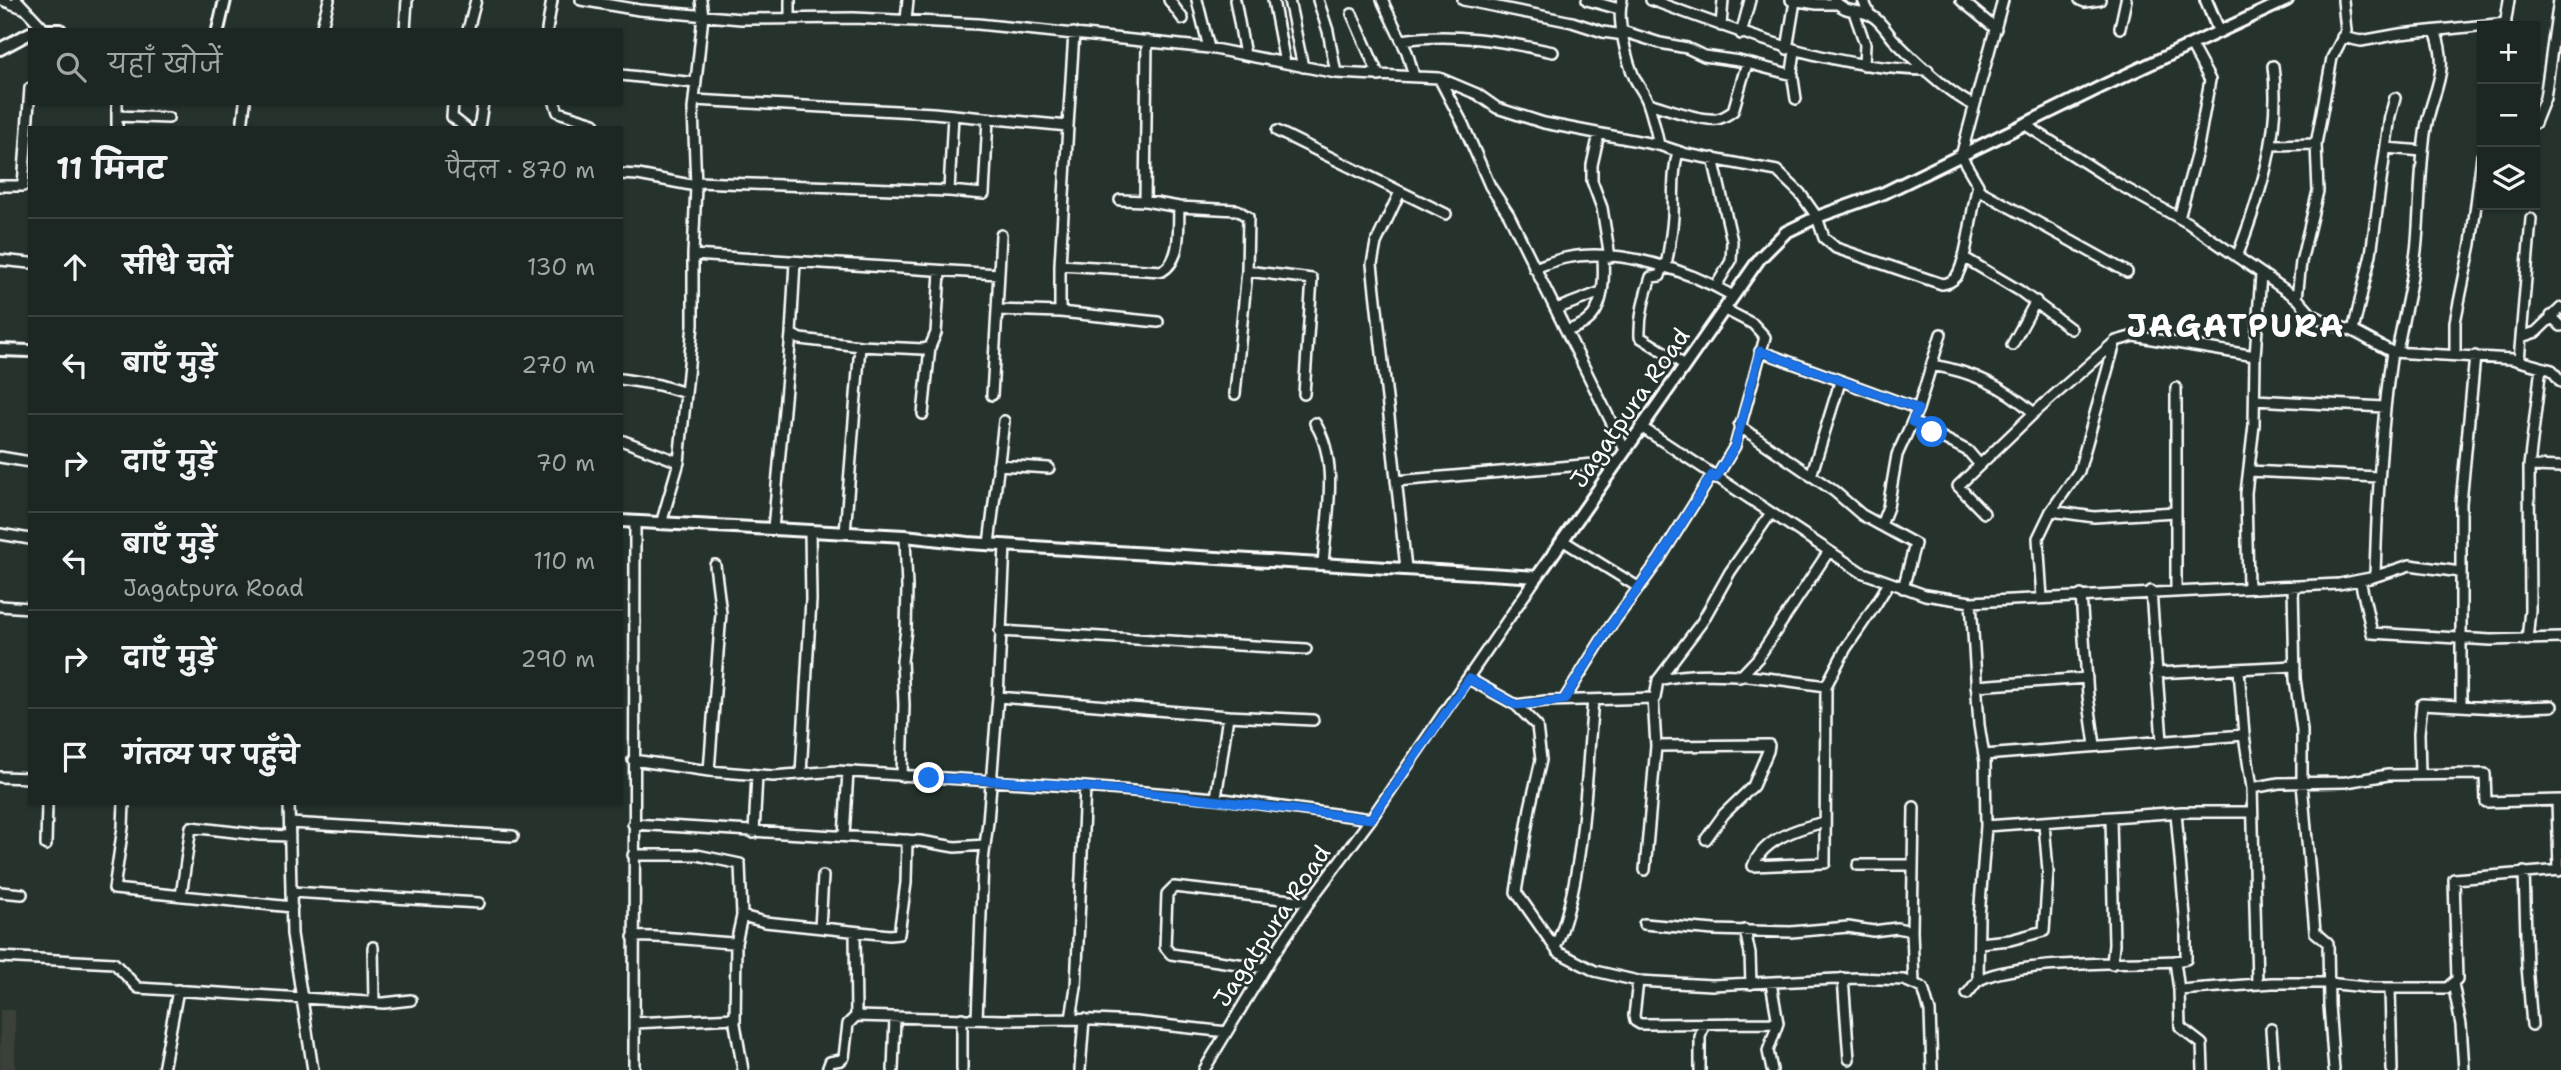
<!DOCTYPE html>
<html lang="hi">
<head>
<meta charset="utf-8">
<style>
  :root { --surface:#1c2622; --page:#29322f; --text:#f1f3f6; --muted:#a0a5a5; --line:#3a4340 }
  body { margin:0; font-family:"Shantell Sans","Playpen Sans Deva",sans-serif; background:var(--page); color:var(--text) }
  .controls { position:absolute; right:21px; top:21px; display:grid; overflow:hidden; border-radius:0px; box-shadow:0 2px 5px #0004 }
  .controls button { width:63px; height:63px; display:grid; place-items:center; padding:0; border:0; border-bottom:2px solid var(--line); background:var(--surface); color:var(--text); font:35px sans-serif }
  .stop { position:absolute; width:21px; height:21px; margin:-16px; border:5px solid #1a73e8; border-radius:50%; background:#fff }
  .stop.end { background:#1a73e8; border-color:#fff; box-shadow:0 2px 7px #0008 }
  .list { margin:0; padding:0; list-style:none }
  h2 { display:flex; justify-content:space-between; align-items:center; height:91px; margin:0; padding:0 28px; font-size:30px }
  h2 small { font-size:23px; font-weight:400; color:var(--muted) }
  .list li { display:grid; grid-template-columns:46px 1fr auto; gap:21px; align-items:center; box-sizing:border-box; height:98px; padding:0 28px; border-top:2px solid var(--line) }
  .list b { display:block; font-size:26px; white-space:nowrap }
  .list p { margin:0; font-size:23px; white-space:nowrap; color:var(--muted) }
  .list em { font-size:23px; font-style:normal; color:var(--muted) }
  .icon { flex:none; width:38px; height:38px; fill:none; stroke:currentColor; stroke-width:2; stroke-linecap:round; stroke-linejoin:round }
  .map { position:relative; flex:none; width:2561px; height:1070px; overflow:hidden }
  .search { position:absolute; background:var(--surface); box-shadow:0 2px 5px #0004; left:28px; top:28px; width:595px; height:77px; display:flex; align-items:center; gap:18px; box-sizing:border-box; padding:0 24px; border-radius:0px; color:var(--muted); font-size:26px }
  .panel { position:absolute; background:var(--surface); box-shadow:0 2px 5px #0004; left:28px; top:126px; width:595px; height:679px; border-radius:0px }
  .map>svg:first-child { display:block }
  .built { fill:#3a4038 }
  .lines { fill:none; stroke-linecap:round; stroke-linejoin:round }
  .minor-casing { stroke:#fff; stroke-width:14 }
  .tertiary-casing { stroke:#fff; stroke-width:16 }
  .minor { stroke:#26332d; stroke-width:9 }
  .tertiary { stroke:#26332d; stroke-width:10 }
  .route { stroke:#1a73e8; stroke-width:9 }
  .labels { text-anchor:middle; stroke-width:5; stroke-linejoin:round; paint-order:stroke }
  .street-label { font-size:24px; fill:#fff; stroke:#26332d }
  .district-label { font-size:32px; font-weight:bold; letter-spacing:2px; fill:#fff; stroke:#26332d }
</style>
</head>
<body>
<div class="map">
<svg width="2561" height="1070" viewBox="0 0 2561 1070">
  <rect width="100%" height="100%" fill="#26332d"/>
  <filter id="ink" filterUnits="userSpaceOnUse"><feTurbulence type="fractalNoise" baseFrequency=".0143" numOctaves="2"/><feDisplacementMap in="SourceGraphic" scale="14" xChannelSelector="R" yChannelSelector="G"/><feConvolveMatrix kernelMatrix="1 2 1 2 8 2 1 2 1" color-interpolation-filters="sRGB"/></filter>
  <g filter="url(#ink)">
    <!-- built -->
    <path class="built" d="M0,1010H15V1070H0Z"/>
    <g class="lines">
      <defs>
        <path id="minor" d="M2,0L23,8
          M17,0L43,28
          M581,0L639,10L741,19L854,18L978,24L1209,48L1336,73L1439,78L1477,94L1497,108L1544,123L1659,145L1686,154L1777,171L1800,193L1817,217L1824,238L1836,248L1942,284C1948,283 1952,282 1956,277C1967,262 1972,206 1978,185L1961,156L2003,0
          M790,0V18
          M1169,0L1183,19
          M1197,0L1209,48
          M1235,0L1245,55
          M1273,0L1285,63
          M1289,0L1303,67
          M1318,0L1328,31L1336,73
          M1382,0L1407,52L1414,76
          M1463,0L1572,22L1603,32L1624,35
          M1587,0L1619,9
          M1622,0C1616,18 1627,62 1635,79C1639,87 1645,94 1648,103C1653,117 1656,131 1659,145
          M1651,0C1743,33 1829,69 1928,70
          M1791,0L1817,4H1837
          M1834,0C1847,15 1857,8 1872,16C1881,21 1887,32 1894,40C1914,60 1948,93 1973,105
          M1863,0L1870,15
          M1961,0L1996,29
          M2080,0L2085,2L2100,0
          M1854,12L1865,44L1864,65
          M1352,14L1379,76
          M906,20L908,0
          M1721,26L1723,0
          M2505,26L2509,0
          M2120,28L2126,0
          M321,30L329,0
          M405,30L407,0
          M468,30L476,0
          M547,30L552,0
          M1622,31L1660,43L1687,48L1704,56L1739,61L1793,75
          M1741,34L1750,0
          M2342,37L2361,41L2400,34L2506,23
          M1402,40C1453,32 1503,41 1553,52
          M1147,41L1145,201L1179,207L1237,210L1248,217L1247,271L1235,394
          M1787,49L1795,1
          M1795,51L1792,72L1796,99
          M621,75L696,83
          M1439,78L1463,124L1490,186L1509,215L1625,450
          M694,100L933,113L1068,126L1074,33
          M453,103L452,117L466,128
          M555,103L558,112L594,123L593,128
          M1648,103C1667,108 1699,121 1717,119C1723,118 1729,114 1733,111L1747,63
          M117,116L168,118
          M2535,123L2545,98L2559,0
          M2024,124L2118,184L2188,223L2297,298L2311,314L2331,324L2353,331L2392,352L2512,359L2552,370L2561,382
          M1068,126L1060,265V312L1158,322
          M117,128V103
          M242,128L245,103
          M479,128L483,103
          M1277,131L1446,214
          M1599,134L1592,165V181L1602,208L1610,257
          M2272,145L2316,144
          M2386,148L2423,151
          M1713,158L1732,241L1731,261L1716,286
          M621,174L638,175L696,186
          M696,182L949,191L984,194L988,119
          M0,186H23L30,88
          M1977,189L2127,272
          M949,191L953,115
          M1400,192L1376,243L1372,264L1406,568
          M1120,200L1145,201
          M2179,218L2197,152L2210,80L2191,45
          M1001,235L997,310L1060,312
          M693,255L696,186L693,109L703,16L701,0
          M1963,257L2020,291L2071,329
          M2237,257C2260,196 2282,132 2273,66
          M0,260L30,263
          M795,262L791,334L800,339L860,346L923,349L930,347L936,333L940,272
          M1060,265L1162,271C1182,260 1178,228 1179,207
          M1663,265L1660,276L1651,277C1644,297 1639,316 1640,337L1685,365
          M1666,266C1669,249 1672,233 1673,216C1674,193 1672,175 1678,151
          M1534,268C1544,265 1555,260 1565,258C1618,247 1688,270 1733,296
          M1247,271L1312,279L1304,394
          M2297,298L2301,262L2318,191L2316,144L2332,58L2346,31L2343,0
          M1556,309L1601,292
          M2551,316L2561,326
          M1567,331C1573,328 1582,326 1587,321C1605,308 1604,276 1603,256
          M2353,331L2371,254L2390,116L2395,98
          M2521,337L2536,332L2561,308
          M2012,345L2036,301
          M1760,351L1918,409L1897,455L1888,507L1881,525
          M2397,352C2403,316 2414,278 2417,241C2420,205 2420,170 2425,134C2430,93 2452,74 2435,31
          M2455,355V322L2471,244L2482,156
          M2519,361L2531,219
          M1932,365C1973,372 2003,386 2034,413
          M621,379L659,385L686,393
          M992,395L997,310
          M2255,400L2384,407
          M1918,409L1941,334
          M923,414L930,347
          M1912,422L1968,451L1980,465
          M1315,423C1340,462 1326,519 1323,564
          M1739,426L1834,491L1862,515L1915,544L1903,588
          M1641,427L1861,572L1925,595L1971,602L2339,584L2370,578L2410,565L2460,572
          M621,440L679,462
          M0,457L30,462
          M998,465L1049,468
          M2529,466L2561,467
          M2249,471L2378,477
          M1811,476L1840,382
          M1716,478L1735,446L1765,337L1753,324L1724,309
          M1396,481L1617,462
          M2051,511L2094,517L2175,512
          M1984,513L1958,486L2034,413L2116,341L2134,336L2255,356L2261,275
          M661,524L679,462L693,325V255L998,274
          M773,529L791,334
          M845,533L860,346
          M0,534L30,539
          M1562,540L1638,587
          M989,544L1004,421
          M2375,576C2377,501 2381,427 2392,352
          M2360,580L2372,633L2491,640L2561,638
          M2293,586L2295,679L2302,730V783L2315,932L2328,943L2329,1005L2334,1070
          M2248,587L2246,493L2254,425L2255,356
          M2176,590V388
          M2151,591L2162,741
          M2081,595L2088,696L2095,745
          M2042,598L2038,538L2051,511L2079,471L2115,343
          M1971,602L1979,725L1985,762L1986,826L1979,917L1978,981
          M0,606L30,608
          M1000,631L1306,649
          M2527,640L2530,610L2529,466L2541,367
          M2239,669L2244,735L2252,788L2279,783L2346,782L2388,775L2485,774L2486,802L2561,800
          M2156,673L2295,666
          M1740,677L1758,658L1829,551
          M1469,679L1516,705L1545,701L1655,698L1658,680C1710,667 1773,679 1826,686L1846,648L1876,604L1889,583
          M1658,680L1702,622L1730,572L1771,513
          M1976,686L2087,678
          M998,697L1005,545
          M1564,700L1607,631L1659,560L1712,475
          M2461,704V503L2475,356
          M1516,705L1537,726L1541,760L1530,808L1516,892L1558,952L1595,971L1638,981L1712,985L1857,978L1904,980L1923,988L1930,1012L1932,1070
          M1656,746L1769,745L1768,751L1753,786L1724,814L1706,839
          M1984,755L2244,735
          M633,760L709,771L773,776L837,771L1085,787L1216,798L1371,819
          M709,771L721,613L715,565
          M801,774L811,600L810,531
          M2420,774L2419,733L2422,704L2497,708L2552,706
          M902,776L904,705L902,661L906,629L907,588L905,536
          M0,777L30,778
          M2252,788L2257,983
          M1216,798L1228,716
          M2557,801L2559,871
          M124,803L123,827L114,889L292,907
          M289,803L292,934L313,1070
          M1914,807L1912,931L1914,984
          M2176,813L2186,927V959L2175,961L2179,990
          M2111,819L2114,944L2112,964
          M1825,822C1798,828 1763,839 1753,866L1825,863L1826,686
          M290,823L513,836
          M633,824L920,841L955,847L985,845
          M1986,826L2182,812H2251
          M754,833L757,775
          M844,836L848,772
          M46,845L47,803
          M633,855H697L740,864L742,916L765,922L889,935L899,934L906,883L907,840
          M1858,865H1913
          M1645,870L1656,746L1653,698
          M2524,872L2527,966L2532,1025
          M0,892L22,894
          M291,892L479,903
          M181,896L191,827L260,835L290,836
          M1644,924L1714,930L1791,932L1848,927L1873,931L1897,928L1912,931
          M820,928L823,876
          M1745,930L1750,954L1751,984
          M855,933L856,1016
          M633,937C668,935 702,942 736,943L735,1024L743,1070
          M736,943L742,916
          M1979,943L2010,940L2044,931L2048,871L2044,824
          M373,947L374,1002
          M1555,948C1585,879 1586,775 1593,700
          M0,957L114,963L138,988L384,1003L411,1000
          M1265,968L1171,954L1165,947L1167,894L1174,887L1309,902
          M1843,978L1849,1059
          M1638,981L1634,1016L1635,1021L1640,1024L1778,1023
          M1771,983L1778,1023L1768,1051L1772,1070
          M2453,983L2461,1025L2464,1070
          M2390,988L2392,1070
          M1967,994C1971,990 1974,984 1978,981C2007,961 2135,963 2175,961
          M977,1019L983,861L988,822L998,697L1228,716L1313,720
          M1071,1019L1076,987L1085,787
          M634,1023L735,1018
          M2271,1029L2274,1070
          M163,1070L178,990
          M634,1070L635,523
          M827,1070L830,1062L841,1060L844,1057L848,1024L856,1016L1003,1020L1071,1019L1136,1022L1227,1032
          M893,1070L895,1018
          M962,1070V1018
          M1080,1070L1084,1019
          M1204,1070L1272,957L1309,902L1371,819L1537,577
          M1700,1070V1037L1704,1024
          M2203,1070L2202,1044L2180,1027L2179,990L2272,983H2328L2373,988H2447L2457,979L2454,879L2561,870"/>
        <path id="tertiary" d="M2206,0L2219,31
          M39,30H60
          M218,30L225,0
          M0,49L30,33
          M0,350L30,351
          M621,521L905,536L968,543L1537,577L1760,258L1786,232L1817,217L1884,193L2107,84L2287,0"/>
      </defs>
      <!-- minor casing -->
      <use href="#minor" class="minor-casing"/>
      <!-- tertiary casing -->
      <use href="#tertiary" class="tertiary-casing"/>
      <!-- minor -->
      <use href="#minor" class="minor"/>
      <!-- tertiary -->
      <use href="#tertiary" class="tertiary"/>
    </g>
  </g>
  <g class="lines" filter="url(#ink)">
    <!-- route -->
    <path class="route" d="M929,778C1077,782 1224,801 1371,819L1469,679L1516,705L1564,700L1607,631L1659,560L1712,475L1716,478L1735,446L1760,351L1918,409L1912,422L1932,432"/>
  </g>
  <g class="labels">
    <!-- street labels -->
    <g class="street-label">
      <text transform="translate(1630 408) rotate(-55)" y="8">Jagatpura Road</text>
      <text transform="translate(1272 926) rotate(-56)" y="8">Jagatpura Road</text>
    </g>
    <!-- district labels -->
    <g class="district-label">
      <text x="2236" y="337">JAGATPURA</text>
    </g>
  </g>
</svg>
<div class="controls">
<button>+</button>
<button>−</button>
<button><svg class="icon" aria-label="layers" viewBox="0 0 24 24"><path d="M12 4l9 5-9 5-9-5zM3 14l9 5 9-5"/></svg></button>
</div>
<div class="stop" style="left:1932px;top:432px"></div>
<div class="stop end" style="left:929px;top:778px"></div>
<div class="search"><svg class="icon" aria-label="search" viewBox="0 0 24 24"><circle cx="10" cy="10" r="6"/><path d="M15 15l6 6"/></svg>यहाँ खोजें</div>
<section class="panel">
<h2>11 मिनट<small>पैदल · 870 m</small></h2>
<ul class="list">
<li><svg class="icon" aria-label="ahead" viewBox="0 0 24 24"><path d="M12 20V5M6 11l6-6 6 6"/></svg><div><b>सीधे चलें</b></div><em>130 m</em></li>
<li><svg class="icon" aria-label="left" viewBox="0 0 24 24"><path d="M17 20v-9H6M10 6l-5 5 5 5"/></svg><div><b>बाएँ मुड़ें</b></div><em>270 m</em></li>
<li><svg class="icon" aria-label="right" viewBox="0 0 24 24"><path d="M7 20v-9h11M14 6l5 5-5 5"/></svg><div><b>दाएँ मुड़ें</b></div><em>70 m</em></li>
<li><svg class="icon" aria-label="left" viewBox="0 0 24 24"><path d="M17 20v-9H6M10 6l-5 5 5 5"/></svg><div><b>बाएँ मुड़ें</b><p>Jagatpura Road</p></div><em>110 m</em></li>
<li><svg class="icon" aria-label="right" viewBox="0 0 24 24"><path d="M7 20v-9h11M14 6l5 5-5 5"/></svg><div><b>दाएँ मुड़ें</b></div><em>290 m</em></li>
<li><svg class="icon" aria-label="arrive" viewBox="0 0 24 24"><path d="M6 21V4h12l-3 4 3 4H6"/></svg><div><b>गंतव्य पर पहुँचे</b></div></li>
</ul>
</section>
</div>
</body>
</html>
